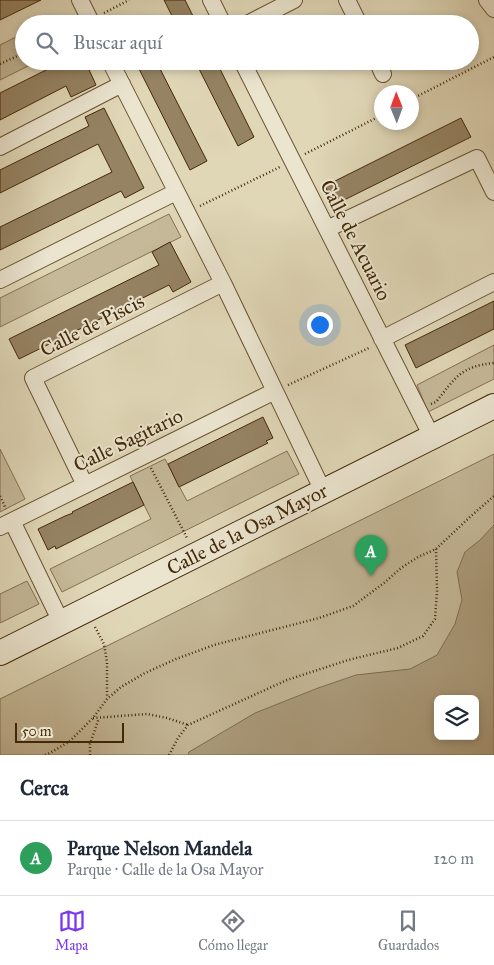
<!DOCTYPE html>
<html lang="es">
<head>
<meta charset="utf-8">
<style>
  :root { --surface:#fff; --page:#f2f2f3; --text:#1f2937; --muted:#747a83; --line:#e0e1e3; --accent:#7c3aed }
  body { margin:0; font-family:"IM FELL Great Primer",serif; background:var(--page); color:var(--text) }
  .controls { position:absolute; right:15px; bottom:15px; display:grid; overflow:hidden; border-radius:8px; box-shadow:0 2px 8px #0003 }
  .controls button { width:45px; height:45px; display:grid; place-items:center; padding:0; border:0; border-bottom:1px solid var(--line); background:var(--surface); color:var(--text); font:25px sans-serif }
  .compass { position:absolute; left:374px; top:85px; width:45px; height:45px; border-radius:50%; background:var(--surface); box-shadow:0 2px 8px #0003; rotate:359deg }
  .scale { position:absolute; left:15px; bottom:12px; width:109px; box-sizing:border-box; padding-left:5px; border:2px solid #432909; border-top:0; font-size:14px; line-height:18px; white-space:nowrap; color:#432909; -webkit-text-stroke:4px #ebe5d0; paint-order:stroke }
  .you { position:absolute; left:319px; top:324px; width:18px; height:18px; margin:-12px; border:4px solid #fff; border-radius:50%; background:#1a73e8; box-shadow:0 0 0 8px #1a73e833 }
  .badge { display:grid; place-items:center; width:32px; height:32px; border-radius:50%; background:var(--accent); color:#fff; font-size:16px; font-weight:700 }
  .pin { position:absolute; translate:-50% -41px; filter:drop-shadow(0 1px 2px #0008) }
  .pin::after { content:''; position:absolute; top:26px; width:18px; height:15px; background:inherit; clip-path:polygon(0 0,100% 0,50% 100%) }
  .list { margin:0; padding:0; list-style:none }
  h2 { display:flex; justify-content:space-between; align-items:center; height:65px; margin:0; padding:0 20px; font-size:21px }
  h2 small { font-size:16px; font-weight:400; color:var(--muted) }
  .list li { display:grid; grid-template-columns:32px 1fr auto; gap:15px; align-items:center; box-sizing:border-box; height:75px; padding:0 20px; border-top:1px solid var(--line) }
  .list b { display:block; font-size:19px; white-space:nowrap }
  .list p { margin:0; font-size:16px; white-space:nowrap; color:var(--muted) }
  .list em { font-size:16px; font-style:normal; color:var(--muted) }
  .icon { flex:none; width:28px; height:28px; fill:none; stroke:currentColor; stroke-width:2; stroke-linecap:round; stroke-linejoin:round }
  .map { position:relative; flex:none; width:494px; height:755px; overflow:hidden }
  .search { position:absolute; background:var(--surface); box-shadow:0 2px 8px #0003; left:15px; right:15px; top:15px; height:55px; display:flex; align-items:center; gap:12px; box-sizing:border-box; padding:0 18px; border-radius:28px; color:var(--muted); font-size:19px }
  .sheet { height:140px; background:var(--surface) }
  nav { display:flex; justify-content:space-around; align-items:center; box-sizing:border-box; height:70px; border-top:1px solid var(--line); background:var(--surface); font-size:14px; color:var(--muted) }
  nav a { display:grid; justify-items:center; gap:2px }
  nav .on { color:var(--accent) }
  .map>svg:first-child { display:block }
  .green { fill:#c5b999; stroke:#847151; fill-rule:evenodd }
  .water { fill:#ab9c7c; stroke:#816e4e; fill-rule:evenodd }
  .building { fill:#958363; stroke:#432909 }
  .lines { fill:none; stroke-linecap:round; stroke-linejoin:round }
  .street-casing { stroke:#6a5434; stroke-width:18 }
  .secondary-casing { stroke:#432909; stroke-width:26 }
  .path { stroke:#432909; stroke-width:2.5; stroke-dasharray:1 2.5; stroke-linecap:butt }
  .street { stroke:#ebe5d0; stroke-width:16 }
  .secondary { stroke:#ebe5d0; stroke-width:24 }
  .labels { text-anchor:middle; stroke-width:4; stroke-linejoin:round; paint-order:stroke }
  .street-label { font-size:20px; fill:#432909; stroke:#ebe5d0 }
</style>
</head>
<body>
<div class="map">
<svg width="494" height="755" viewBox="0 0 494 755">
  <rect width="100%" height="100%" fill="#e0d7b7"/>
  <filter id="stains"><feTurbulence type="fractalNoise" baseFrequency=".004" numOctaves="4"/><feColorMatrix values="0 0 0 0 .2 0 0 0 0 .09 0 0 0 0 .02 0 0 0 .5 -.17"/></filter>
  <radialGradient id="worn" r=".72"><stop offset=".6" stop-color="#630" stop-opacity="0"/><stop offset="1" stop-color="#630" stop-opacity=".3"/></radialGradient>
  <!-- green -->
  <path class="green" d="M24,33V61H38L0,80V45Z
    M169,214L181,237L0,327V298Z
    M494,345V379L428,412L417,385Z
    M0,449L25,499L0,512Z
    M287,451L299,474L62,592L50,569L151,519L130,476L165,459L187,501Z
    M494,454V755H0V699ZM438,699H475V736H438Z
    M27,581L39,604L0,623V594Z"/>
  <!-- water -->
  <path class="water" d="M494,525V755H188L189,752L255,713L318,688L356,675L410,669L437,655L455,624L462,600L457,572L465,552L480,540ZM438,699H475V736H438Z"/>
  <!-- building -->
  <path class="building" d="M0,0H41L0,20Z
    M164,0H185L197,24H176Z
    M54,61H85L96,85L71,97L66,86L0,120V93L56,65Z
    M135,61H156L207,161L190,170Z
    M195,61H216L254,137L238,146Z
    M104,108L144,188L125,198L121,191L0,250V227L112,172L98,144L0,193V170L89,126L85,117Z
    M461,118L471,137L334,205L325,186Z
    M170,242L191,282L173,292L169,285L19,359L9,339L159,265L152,252Z
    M494,301V329L416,368L405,345Z
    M263,417L273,438L266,441L268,443L179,487L168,464Z
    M133,482L144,505L56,549L55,546L48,550L38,529L65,516L73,513L72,512Z"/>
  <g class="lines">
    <defs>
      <path id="street" d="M80,0L92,24
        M211,0L223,24
        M347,0L359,24
        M487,0L494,9
        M247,24L294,0
        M110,61L223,283L323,491
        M242,61L432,437
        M377,61L383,74
        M0,147L122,84
        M327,229L477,158L494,192
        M0,280L176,192
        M382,339L494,282
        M85,485L33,378L223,283
        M12,521L61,622
        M0,527L275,391"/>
      <path id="secondary" d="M0,653L494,406"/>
    </defs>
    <!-- street casing -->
    <use href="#street" class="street-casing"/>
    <!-- secondary casing -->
    <use href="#secondary" class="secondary-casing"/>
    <!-- path -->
    <path class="path" d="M104,13L129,0
      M0,64L24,53
      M412,99L494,57
      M305,154L382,115
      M200,206L280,167
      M288,385L369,348
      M431,404L436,402C455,378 461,366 494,363
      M151,468L187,538
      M0,496L6,509
      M95,627L104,644L107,662V698
      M93,718L147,714L167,718L188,725
      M45,755L50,753L70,741L93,718L107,699L121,687L145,673L176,659L214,645L319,618L353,606L384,583L401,568L418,557L436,549L471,516L494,496
      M90,755V744L99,718
      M169,755L178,738L188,725L287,680L348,660L398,648L423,636L435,619L437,591L436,549"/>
    <!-- street -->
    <use href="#street" class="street"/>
    <!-- secondary -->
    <use href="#secondary" class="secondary"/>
  </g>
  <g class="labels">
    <!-- street labels -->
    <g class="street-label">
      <text transform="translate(356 240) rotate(63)" y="7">Calle de Acuario</text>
      <text transform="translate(92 325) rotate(-27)" y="7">Calle de Piscis</text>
      <text transform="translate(128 440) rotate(-26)" y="7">Calle Sagitario</text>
      <text transform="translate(247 529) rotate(-27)" y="7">Calle de la Osa Mayor</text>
    </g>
  </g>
  <rect width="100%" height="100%" filter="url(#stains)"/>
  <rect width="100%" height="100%" fill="url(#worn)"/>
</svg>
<div class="controls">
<button><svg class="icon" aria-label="layers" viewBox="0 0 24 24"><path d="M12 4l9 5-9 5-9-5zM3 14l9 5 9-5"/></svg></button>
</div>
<svg class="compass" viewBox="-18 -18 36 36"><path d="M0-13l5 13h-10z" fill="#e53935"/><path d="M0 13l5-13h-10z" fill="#747a83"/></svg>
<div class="scale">50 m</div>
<div class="you"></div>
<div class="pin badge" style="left:371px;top:576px;background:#2e9e5b">A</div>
<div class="search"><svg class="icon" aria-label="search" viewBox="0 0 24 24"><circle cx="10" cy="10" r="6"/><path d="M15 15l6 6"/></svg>Buscar aquí</div>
</div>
<section class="sheet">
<h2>Cerca<small></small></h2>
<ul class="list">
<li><span class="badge" style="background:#2e9e5b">A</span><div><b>Parque Nelson Mandela</b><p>Parque · Calle de la Osa Mayor</p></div><em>120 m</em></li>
</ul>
</section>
<nav>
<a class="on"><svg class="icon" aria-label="map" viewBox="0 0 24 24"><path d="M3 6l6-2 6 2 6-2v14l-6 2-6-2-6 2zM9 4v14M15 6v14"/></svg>Mapa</a>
<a><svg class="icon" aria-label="directions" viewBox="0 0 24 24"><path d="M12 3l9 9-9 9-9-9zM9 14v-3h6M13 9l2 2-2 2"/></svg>Cómo llegar</a>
<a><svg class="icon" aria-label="saved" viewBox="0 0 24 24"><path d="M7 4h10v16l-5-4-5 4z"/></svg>Guardados</a>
</nav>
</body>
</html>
